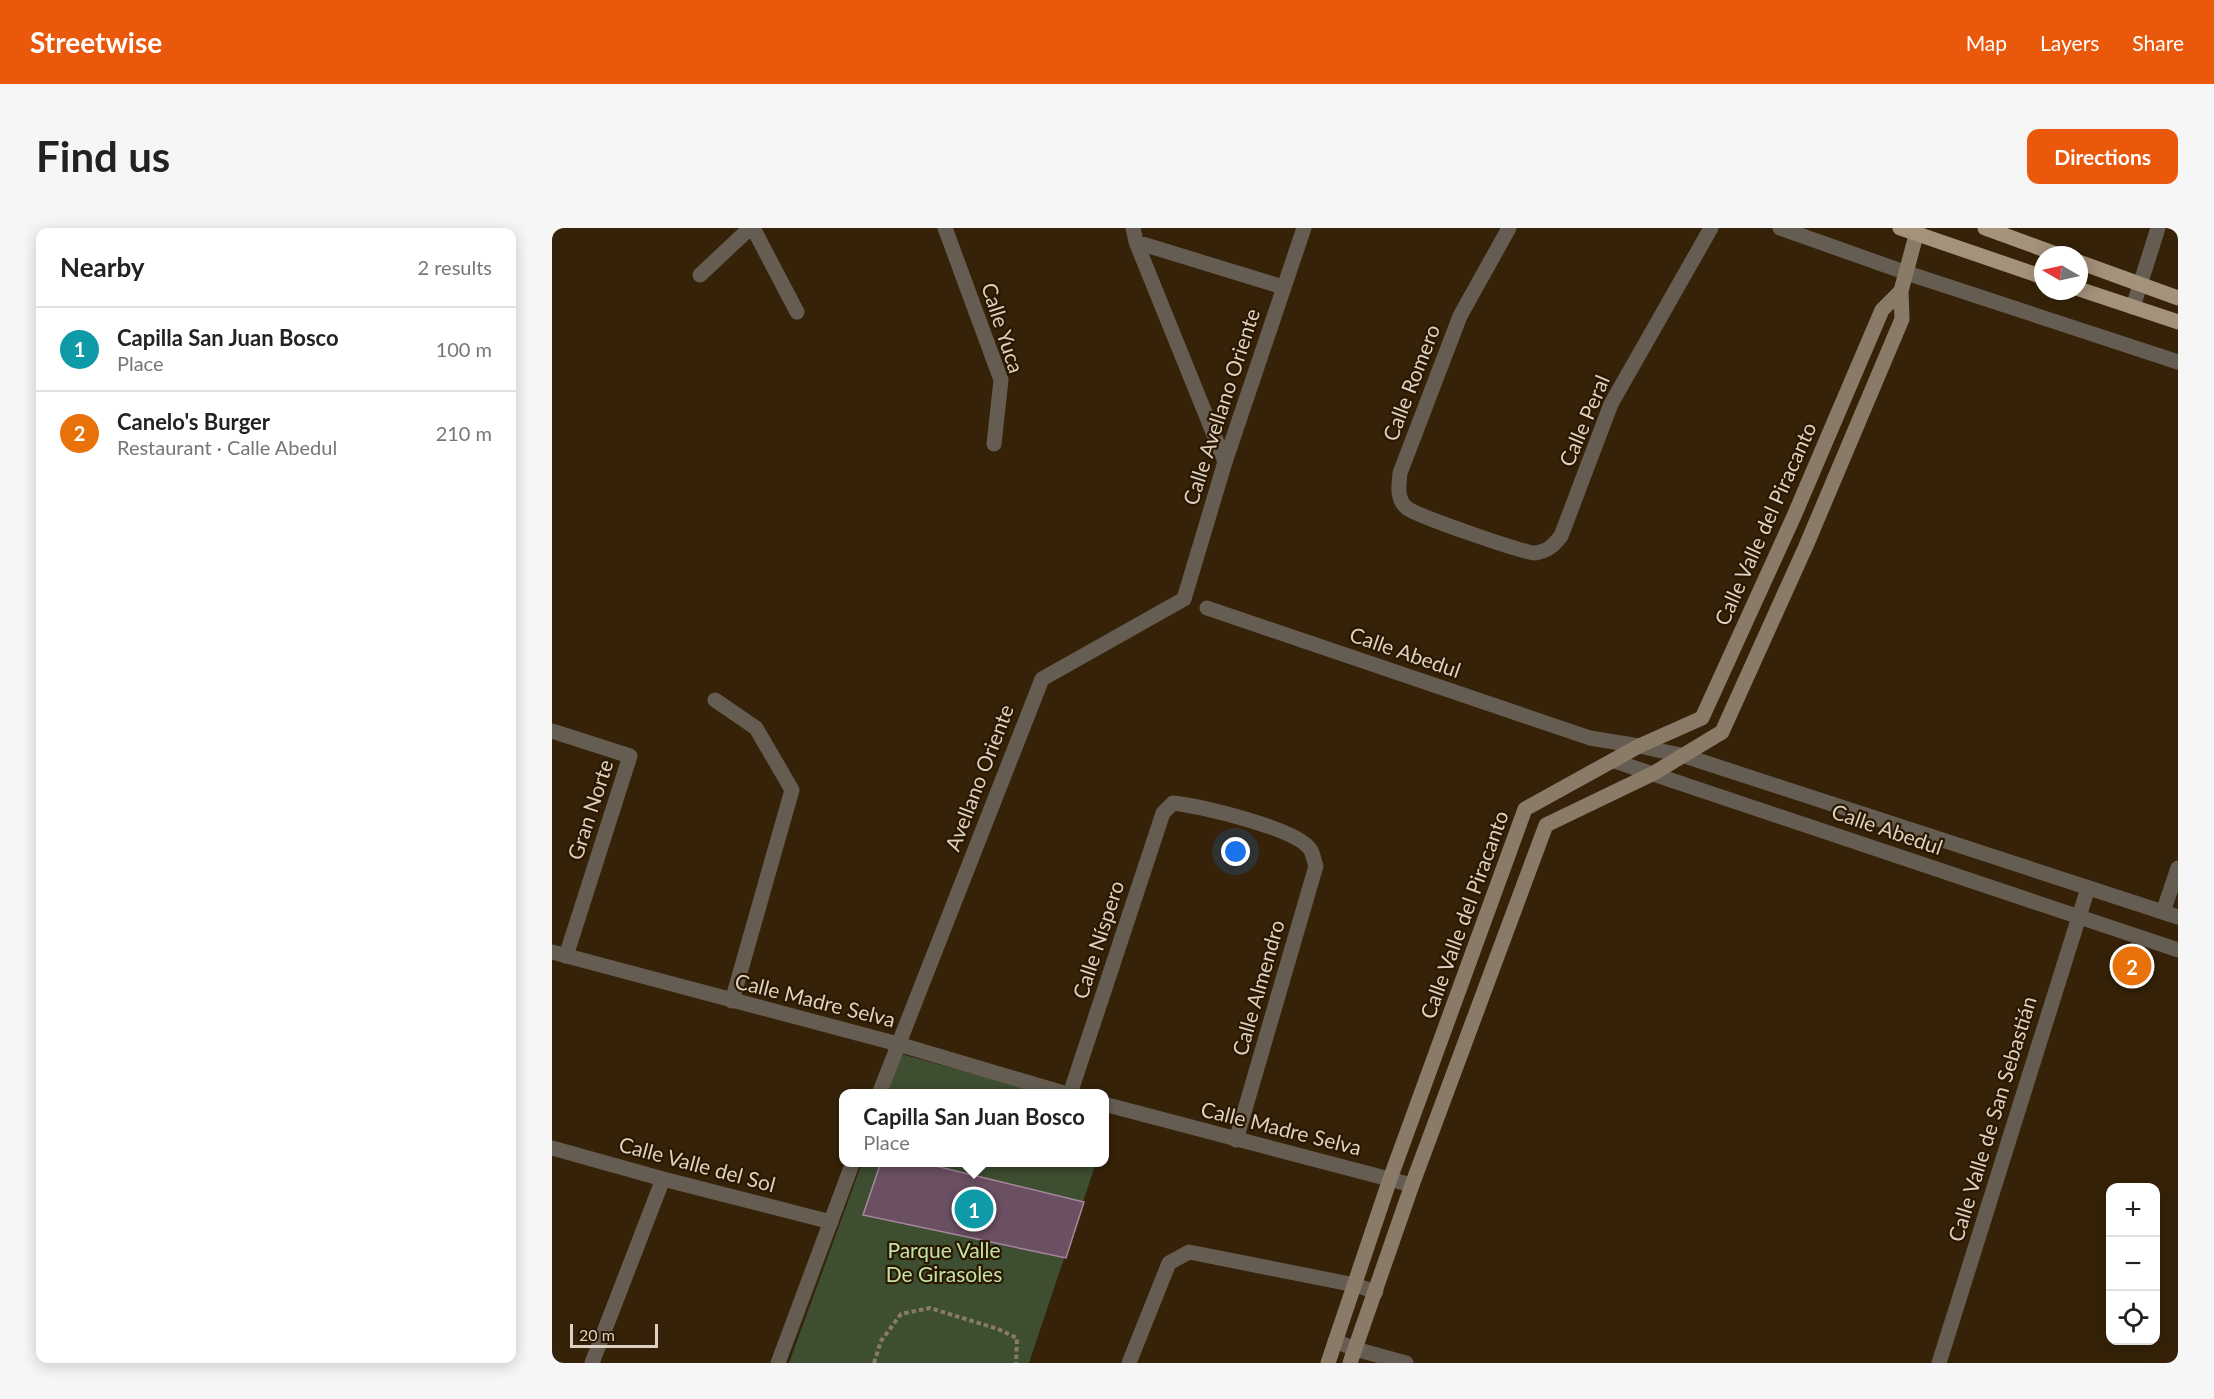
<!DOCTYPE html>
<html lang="en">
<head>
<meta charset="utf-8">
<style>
  :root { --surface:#fff; --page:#f6f6f6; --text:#222; --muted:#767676; --line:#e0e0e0; --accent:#ea580c }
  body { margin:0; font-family:Lato,sans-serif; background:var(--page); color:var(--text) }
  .controls { position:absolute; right:18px; bottom:18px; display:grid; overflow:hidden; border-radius:12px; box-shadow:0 3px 15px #0003 }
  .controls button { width:54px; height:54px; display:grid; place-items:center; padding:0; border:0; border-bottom:2px solid var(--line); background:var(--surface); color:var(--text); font:30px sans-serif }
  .compass { position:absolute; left:1482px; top:18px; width:54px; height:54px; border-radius:50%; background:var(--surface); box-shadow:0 3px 15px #0003; rotate:279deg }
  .scale { position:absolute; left:18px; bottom:15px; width:88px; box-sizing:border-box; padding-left:6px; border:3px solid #ddd1c3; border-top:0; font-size:16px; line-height:21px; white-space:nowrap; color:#ddd1c3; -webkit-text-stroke:4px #2a1800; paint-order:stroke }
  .you { position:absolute; left:684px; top:624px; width:21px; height:21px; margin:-15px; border:4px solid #fff; border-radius:50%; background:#1a73e8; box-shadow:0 0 0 9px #1a73e833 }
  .badge { display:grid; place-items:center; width:39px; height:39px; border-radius:50%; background:var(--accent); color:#fff; font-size:20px; font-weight:700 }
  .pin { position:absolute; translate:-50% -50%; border:3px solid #fff; box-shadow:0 2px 6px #0006 }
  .popup { position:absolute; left:287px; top:861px; width:270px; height:78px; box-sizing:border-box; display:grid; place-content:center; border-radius:12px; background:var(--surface); filter:drop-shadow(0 2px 4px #0005); font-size:20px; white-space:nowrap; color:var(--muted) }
  .popup b { font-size:22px; color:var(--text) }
  .popup::after { content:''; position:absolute; left:50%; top:100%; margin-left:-12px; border:12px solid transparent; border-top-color:var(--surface) }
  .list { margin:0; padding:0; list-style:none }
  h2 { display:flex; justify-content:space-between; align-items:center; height:78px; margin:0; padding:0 24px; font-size:26px }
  h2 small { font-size:20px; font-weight:400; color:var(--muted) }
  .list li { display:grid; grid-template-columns:39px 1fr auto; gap:18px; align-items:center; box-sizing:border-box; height:84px; padding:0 24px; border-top:2px solid var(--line) }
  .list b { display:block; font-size:22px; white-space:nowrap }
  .list p { margin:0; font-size:20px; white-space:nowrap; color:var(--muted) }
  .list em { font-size:20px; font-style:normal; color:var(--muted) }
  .icon { flex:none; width:33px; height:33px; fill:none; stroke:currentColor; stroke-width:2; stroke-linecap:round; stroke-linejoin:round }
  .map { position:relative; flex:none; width:1626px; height:1135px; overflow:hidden; border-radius:12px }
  header { display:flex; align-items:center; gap:36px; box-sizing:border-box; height:84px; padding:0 30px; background:var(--accent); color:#fff }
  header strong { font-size:28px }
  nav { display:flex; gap:33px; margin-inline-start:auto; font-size:21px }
  .intro { display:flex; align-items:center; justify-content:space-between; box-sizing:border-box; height:144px; padding:0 36px }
  h1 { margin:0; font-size:42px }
  .button { padding:15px 27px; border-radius:12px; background:var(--accent); color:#fff; font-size:21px; font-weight:700 }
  main { display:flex; gap:36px; padding:0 36px }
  aside { flex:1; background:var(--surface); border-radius:12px; box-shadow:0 3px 15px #0003 }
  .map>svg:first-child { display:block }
  .green { fill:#3e4e31 }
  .building { fill:#6b4f63; stroke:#a7889d; stroke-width:1.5 }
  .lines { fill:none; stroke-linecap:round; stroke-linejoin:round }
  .path { stroke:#8a7b67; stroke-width:4; stroke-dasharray:4.5 3; stroke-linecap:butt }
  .minor { stroke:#655d51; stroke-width:15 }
  .tertiary { stroke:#655d51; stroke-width:15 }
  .secondary { stroke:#897b68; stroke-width:15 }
  .primary { stroke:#a4927a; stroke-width:15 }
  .labels { text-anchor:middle; stroke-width:4.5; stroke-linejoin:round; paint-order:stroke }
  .street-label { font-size:21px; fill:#ddd1c3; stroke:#2a1800 }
  .park-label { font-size:21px; fill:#c2e2a7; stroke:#2a1800 }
</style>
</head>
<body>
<header>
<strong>Streetwise</strong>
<nav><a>Map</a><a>Layers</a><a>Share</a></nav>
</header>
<div class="intro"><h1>Find us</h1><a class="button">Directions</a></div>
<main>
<aside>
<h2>Nearby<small>2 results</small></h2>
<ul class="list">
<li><span class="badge" style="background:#0f9aa8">1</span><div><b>Capilla San Juan Bosco</b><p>Place</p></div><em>100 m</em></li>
<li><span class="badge" style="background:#e8710a">2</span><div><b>Canelo's Burger</b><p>Restaurant · Calle Abedul</p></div><em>210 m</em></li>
</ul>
</aside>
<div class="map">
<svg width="1626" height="1135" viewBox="0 0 1626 1135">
  <rect width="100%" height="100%" fill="#352208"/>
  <!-- green -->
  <path class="green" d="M349,826L492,865L335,866Z
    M310,935H544L477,1135H237Z"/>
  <!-- building -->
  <path class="building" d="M329,934H367L532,974L514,1030L311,987Z"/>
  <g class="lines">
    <!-- path -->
    <path class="path" d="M322,1135L329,1113L349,1086L378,1080L446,1101L465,1110L464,1135"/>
    <!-- minor -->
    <path class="minor" d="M201,0L245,84
      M393,0L449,152L442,216
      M581,0L584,14L673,234
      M957,0L908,88L848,245C847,257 844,271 855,280C863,287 974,326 983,325C996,323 1001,318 1009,308L1059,176L1159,0
      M584,14L731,59
      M148,47L198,0
      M1581,79L1606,0
      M655,380L1038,510L1087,518
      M163,472L204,500L240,562L180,773
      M0,503L78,528L14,728
      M1611,684L1626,640
      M518,866L611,585L621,575C648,578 743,600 758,621C761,625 762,633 764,638L684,912
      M0,920L111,951L279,994
      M783,1113L803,1121L854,1135
      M40,1135L111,951
      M577,1135L617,1035L637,1024L803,1057L824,1064
      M1387,1135L1536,660"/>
    <!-- tertiary -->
    <path class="tertiary" d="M1228,0L1355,45L1626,134
      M1087,518L1133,528L1626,689
      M1062,533L1626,722
      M0,724L346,816L515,866
      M327,866L490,451L632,371L673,234L752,0
      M552,876L860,957
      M226,1135L301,934"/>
    <!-- secondary -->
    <path class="secondary" d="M776,1135L838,951L973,581L1087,518L1150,490L1242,288L1330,82L1349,63
      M798,1135L860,957L994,597L1102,545L1170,504L1254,318L1350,91L1349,63L1366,0"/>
    <!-- primary -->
    <path class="primary" d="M1348,0L1491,49
      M1433,0L1507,27
      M1527,34L1626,70
      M1527,61L1626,94"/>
  </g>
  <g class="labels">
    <!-- street labels -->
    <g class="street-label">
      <text transform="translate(450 100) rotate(72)" y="7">Calle Yuca</text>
      <text transform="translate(860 155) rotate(-69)" y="7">Calle Romero</text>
      <text transform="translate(670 179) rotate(-72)" y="7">Calle Avellano Oriente</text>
      <text transform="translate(1033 193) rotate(-67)" y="7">Calle Peral</text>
      <text transform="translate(1214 296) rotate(-66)" y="7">Calle Valle del Piracanto</text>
      <text transform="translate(853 425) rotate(19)" y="7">Calle Abedul</text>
      <text transform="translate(428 550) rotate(-69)" y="7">Avellano Oriente</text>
      <text transform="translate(39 582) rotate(-72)" y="7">Gran Norte</text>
      <text transform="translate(1335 602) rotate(19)" y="7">Calle Abedul</text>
      <text transform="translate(913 687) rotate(-70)" y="7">Calle Valle del Piracanto</text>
      <text transform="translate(547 712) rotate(-72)" y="7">Calle Níspero</text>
      <text transform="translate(707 760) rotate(-74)" y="7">Calle Almendro</text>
      <text transform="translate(263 773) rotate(14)" y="7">Calle Madre Selva</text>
      <text transform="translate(1441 891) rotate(-73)" y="7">Calle Valle de San Sebastián</text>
      <text transform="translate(729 901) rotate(14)" y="7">Calle Madre Selva</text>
      <text transform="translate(145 937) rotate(15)" y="7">Calle Valle del Sol</text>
    </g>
    <!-- park labels -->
    <g class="park-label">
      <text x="392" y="1030">Parque Valle<tspan x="392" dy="24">De Girasoles</tspan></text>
    </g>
  </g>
</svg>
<div class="controls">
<button>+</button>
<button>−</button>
<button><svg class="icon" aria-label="locate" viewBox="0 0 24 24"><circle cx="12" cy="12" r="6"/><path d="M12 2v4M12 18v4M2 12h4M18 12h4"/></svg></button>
</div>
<svg class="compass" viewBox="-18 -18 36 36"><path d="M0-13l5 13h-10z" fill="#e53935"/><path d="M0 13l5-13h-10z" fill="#767676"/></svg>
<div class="scale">20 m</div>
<div class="you"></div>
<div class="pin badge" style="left:422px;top:981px;background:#0f9aa8">1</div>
<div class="popup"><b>Capilla San Juan Bosco</b>Place</div>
<div class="pin badge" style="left:1580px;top:738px;background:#e8710a">2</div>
</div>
</main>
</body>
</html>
